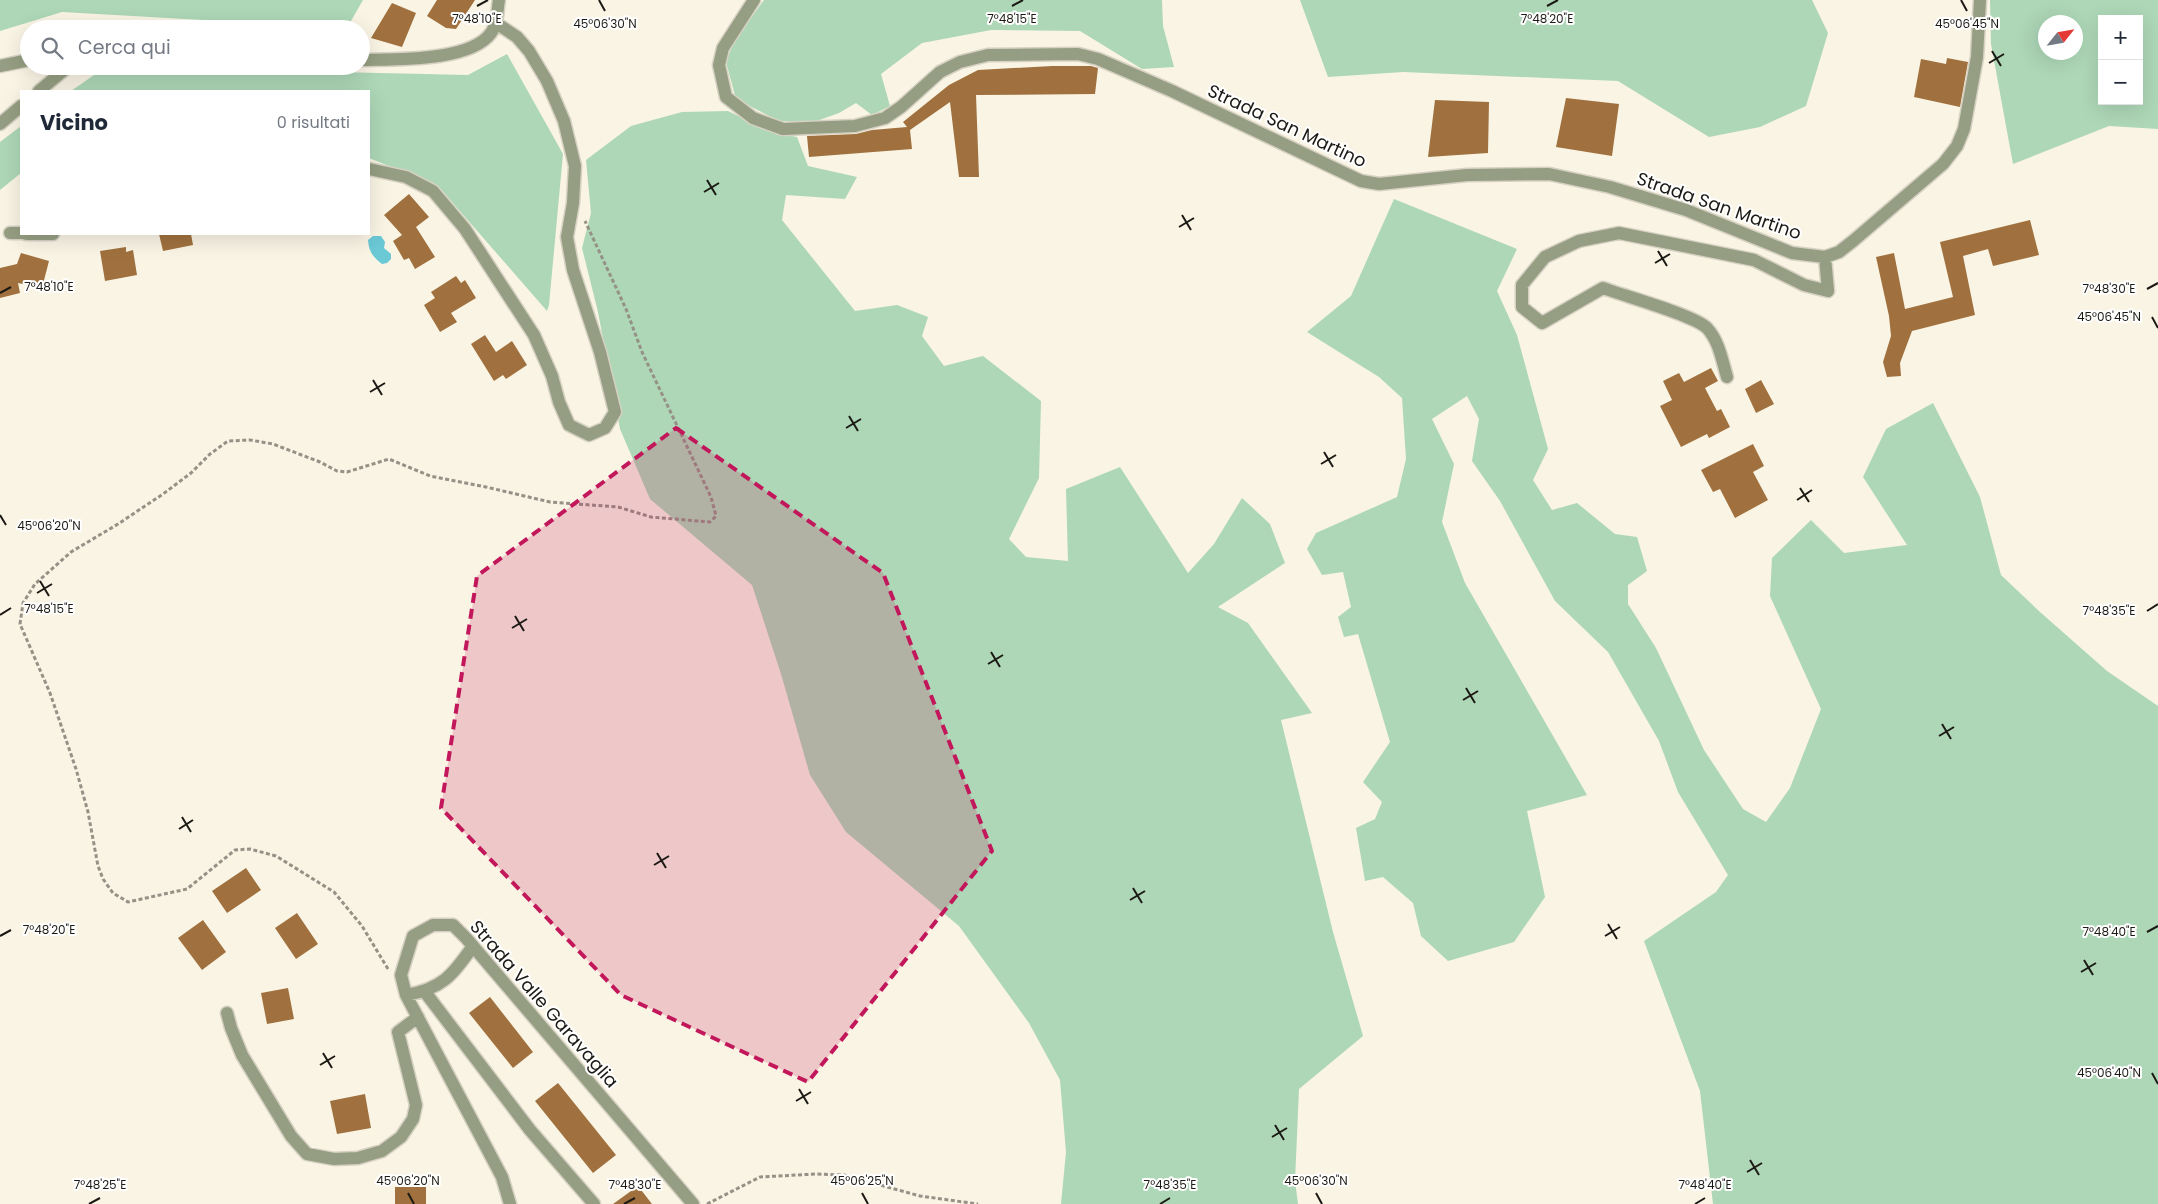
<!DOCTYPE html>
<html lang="it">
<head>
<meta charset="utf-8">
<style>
  :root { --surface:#fff; --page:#f6f6f7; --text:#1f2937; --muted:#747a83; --line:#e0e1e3 }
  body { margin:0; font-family:Poppins,sans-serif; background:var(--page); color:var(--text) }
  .controls { position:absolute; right:15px; top:15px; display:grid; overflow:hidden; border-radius:0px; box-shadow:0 5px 20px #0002 }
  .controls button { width:45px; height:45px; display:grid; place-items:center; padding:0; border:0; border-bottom:1px solid var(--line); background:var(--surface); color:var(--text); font:25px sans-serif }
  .compass { position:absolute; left:2038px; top:15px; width:45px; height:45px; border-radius:50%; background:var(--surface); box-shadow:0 5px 20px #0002; rotate:59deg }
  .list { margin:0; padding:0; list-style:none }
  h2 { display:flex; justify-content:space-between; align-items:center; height:65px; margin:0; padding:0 20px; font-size:21px }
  h2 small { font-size:16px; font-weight:400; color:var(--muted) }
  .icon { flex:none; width:28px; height:28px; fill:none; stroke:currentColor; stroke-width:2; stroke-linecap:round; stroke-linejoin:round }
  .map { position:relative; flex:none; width:2158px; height:1204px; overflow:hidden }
  .search { position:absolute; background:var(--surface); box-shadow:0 5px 20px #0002; left:20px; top:20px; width:350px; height:55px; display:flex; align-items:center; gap:12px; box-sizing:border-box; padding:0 18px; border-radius:28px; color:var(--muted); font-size:19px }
  .panel { position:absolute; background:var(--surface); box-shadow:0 5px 20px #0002; left:20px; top:90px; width:350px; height:145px; border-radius:0px }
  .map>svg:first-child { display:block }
  .green { fill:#add7b7; fill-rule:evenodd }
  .water { fill:#6bc8d5 }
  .building { fill:#a0713e }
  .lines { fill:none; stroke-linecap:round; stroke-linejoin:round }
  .minor-casing { stroke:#d6d1c3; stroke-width:15 }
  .path { stroke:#959186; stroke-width:3; stroke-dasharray:4 2.5; stroke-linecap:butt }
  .minor { stroke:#959e82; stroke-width:12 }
  .marked { fill:#c2185b; fill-opacity:0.2; stroke:#c2185b; stroke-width:4; stroke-dasharray:10 6; stroke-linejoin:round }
  .ticks { fill:none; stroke:#1c1a14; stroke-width:2 }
  .labels { text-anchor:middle; stroke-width:4; stroke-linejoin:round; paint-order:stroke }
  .street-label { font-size:18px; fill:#1c1a14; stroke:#fff }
  .ticks-label { font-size:12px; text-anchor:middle; fill:#1c1a14; stroke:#fff; stroke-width:4; stroke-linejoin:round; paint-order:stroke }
</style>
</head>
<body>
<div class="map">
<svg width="2158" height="1204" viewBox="0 0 2158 1204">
  <rect width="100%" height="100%" fill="#f9f4e4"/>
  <!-- green -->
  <path class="green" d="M0,0H363L347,28L62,12L0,31Z
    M764,0H1162L1163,26L1174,67L1142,69L1080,31L991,30L922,43L881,74L890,106L872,115L856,103L839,113L814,122L779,121L736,99L726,62L734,41Z
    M1300,0H1812L1828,33L1806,106L1760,127L1709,137L1618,81L1403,72L1328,77Z
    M1990,0H2158V129L2109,126L2013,164L1991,44ZM2102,19H2139V101H2102ZM2046,22H2076V52H2046Z
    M507,54L563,154L549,305L547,311L438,186L369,158V91H71L107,66H209L292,71L468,75Z
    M728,111L771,132L797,137L808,166L857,177L845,199L786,195L782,220L855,311L897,305L928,317L922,336L944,366L983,356L1041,401L1039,478L1009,539L1026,557L1068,561L1066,489L1120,467L1188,573L1214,544L1242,498L1270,524L1285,563L1218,607L1248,623L1312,713L1281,720L1333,932L1363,1036L1299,1089L1295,1181L1298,1204H1061L1066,1152L1060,1080L1029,1023L959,926L846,832L810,775L781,674L752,585L650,499L620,429L598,312L582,248L591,213L586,160L631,126L682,112Z
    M21,126V173L0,190V142Z
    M1394,199L1517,249L1497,291L1517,335L1548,449L1533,480L1552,510L1577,503L1615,534L1637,537L1647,571L1628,585V604L1656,648L1704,750L1743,809L1766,822L1790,788L1821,709L1770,596L1772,558L1811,520L1844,553L1907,545L1863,477L1886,429L1933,403L1980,497L2001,575L2040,612L2107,671L2158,706V1204H1713L1700,1091L1644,941L1716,892L1728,875L1678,792L1659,741L1608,652L1555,601L1500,501L1472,461L1479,419L1467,396L1432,419L1454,464L1442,522L1465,583L1587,795L1527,811L1545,897L1514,942L1448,961L1421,936L1413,903L1383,877L1365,881L1356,828L1375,819L1382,802L1363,782L1390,742L1358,634L1344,637L1338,617L1351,607L1343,572L1322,575L1307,549L1316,533L1397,497L1406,459L1402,398L1379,377L1307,332L1351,296Z"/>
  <!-- water -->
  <path class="water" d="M373,236H381L385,242L384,248L391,254V259L387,263L382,264C373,257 369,252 368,240Z"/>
  <!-- building -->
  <path class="building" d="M437,0H475L456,29L446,28L427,16Z
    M392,3L416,13L402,47L371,38Z
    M1947,58L1968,62L1960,107L1914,97L1921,59L1946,64Z
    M1052,66H1091L1098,68L1095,94L976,95L979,177H959L950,102L910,130L912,149L809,157L807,136L856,134L872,130L907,127L903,122L949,85L978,70Z
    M1566,98L1619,104L1612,156L1556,147Z
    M1435,100L1489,102L1488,153L1428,157Z
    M409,194L429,217L416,227L435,257L415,269L409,258L404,260L393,241L402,235L384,215Z
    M2030,220L2039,255L1993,266L1988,249L1963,256L1975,315L1912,331L1900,363L1901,376L1887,377L1883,362L1891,336L1889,316L1876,257L1894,253L1905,309L1953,297L1940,242Z
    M159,234H191L193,245L163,251Z
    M126,247V252L133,250L137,275L105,281L100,251Z
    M21,253L49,261L42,288L18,283L20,293L0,298V268L17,264Z
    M456,276L461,283L465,280L476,298L451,313L457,322L440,332L424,305L435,298L431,292Z
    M485,335L496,352L512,341L527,365L506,379L503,375L494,381L471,344Z
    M1711,368L1718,381L1705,388L1717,411L1721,409L1730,427L1709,438L1707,434L1681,447L1660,406L1672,400L1663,381L1679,373L1684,382Z
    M1761,380L1774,404L1756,413L1745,389Z
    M1753,444L1764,466L1753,472L1768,500L1735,518L1720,489L1713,492L1701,470Z
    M246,868L261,890L227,913L212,891Z
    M297,913L318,944L296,959L275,928Z
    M203,920L226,952L202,970L178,938Z
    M288,988L294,1019L267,1024L261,993Z
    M490,997L533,1052L513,1068L469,1013Z
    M558,1083L616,1155L593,1173L535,1101Z
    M365,1094L371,1128L337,1134L330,1101Z
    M638,1186L652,1204H613Z
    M395,1187H426V1204H395Z"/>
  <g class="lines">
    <defs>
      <path id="minor" d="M754,0L723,48L719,65L726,97L753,118L783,129L855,126L885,118L901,107L940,72L960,62L988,55L1078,54L1098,59L1172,91L1361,181L1379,184L1467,175L1549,174L1610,187L1686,210L1792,253L1825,257L1839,252L1853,241L1943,164L1957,146L1964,129L1977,57L1980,0
        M361,60C394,59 470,62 491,33C498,24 497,11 499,0
        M0,66L29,60
        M39,91L69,66
        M0,124L21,106
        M369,169L406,177L433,191L465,229L534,335L552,376L559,402L569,425L589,435L605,428L615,412L600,352L573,270L567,237L573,203L575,166L564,121L547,81L529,51L517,37L496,23
        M10,233H21
        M26,234H53
        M1727,377C1722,360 1719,341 1707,328C1694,315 1624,296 1603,288L1542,323L1522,307V285L1545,257L1579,241L1619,233L1754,260L1804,285L1828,291L1825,257
        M425,992L530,1130L594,1204
        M406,995C442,989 453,975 473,946
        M227,1013L231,1028L242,1055L291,1136L307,1154L334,1159L358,1158L382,1151L401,1137L413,1119L416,1105L398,1032L418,1017
        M510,1204L502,1177L406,995L401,975L413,936L433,925H453L466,938L693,1204"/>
    </defs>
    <!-- minor casing -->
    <use href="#minor" class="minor-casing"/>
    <!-- path -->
    <path class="path" d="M388,969L362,926L334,892L276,856L250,849L235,850L187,889L128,902L113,893L103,879L98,866L88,812L76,769L50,693L20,624L23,603L35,584L71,552L118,524L163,494L191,473L210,454L228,441L250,440L273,444L320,462L337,471L347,472L389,459L430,476L486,487L550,502L618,507L651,517L710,522L716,516L711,497L642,352L626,309L585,221
      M707,1204L760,1177L816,1174L844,1175L920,1196L978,1204"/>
    <!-- minor -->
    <use href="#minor" class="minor"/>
  </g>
  <!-- marked area -->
  <path class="marked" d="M676,428L883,573L992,851L808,1082L621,995L441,808L477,576Z"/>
  <!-- ticks -->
  <path class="ticks" d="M599,0L605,11M1961,0L1967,11M477,6L488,0M1012,6L1023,0M1547,6L1558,0M1992,51L2001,66M1989,63L2004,54M707,180L716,195M704,192L719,183M1182,215L1191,230M1179,227L1194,218M1658,251L1667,266M1655,263L1670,254M2147,289L2158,283M0,293L11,287M2152,317L2158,328M373,380L382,395M370,392L385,383M849,416L858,431M846,428L861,419M1324,452L1333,467M1321,464L1336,455M1800,488L1809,502M1797,500L1812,490M0,515L6,525M40,581L49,596M37,593L52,584M2147,611L2158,604M0,615L11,608M515,616L524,631M512,628L527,619M991,652L1000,667M988,664L1003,655M1466,688L1475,703M1463,700L1478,691M1942,724L1951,739M1939,736L1954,727M182,817L191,832M179,829L193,820M657,853L666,868M654,865L669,856M1133,888L1142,903M1130,900L1145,891M1608,924L1617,939M2147,932L2158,926M0,936L11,930M1605,936L1620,927M2084,960L2093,975M2081,972L2096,963M323,1053L332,1068M320,1065L335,1056M2152,1073L2158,1084M799,1089L808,1104M796,1101L811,1092M1275,1125L1284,1140M1272,1137L1287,1128M1750,1160L1759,1175M1747,1172L1762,1163M408,1193L414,1204M862,1193L868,1204M1316,1193L1322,1204M89,1204L100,1198M624,1204L635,1198M1160,1204L1170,1198M1695,1204L1705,1198"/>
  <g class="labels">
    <!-- street labels -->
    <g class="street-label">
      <text transform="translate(1287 126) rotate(25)" y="6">Strada San Martino</text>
      <text transform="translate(1719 206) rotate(19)" y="6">Strada San Martino</text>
      <text transform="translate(544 1004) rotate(49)" y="6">Strada Valle Garavaglia</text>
    </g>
  </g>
  <g class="ticks-label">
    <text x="1547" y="23">7°48'20"E</text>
    <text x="477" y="23">7°48'10"E</text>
    <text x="1012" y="23">7°48'15"E</text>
    <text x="605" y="28">45°06'30"N</text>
    <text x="1967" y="28">45°06'45"N</text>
    <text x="49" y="291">7°48'10"E</text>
    <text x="2109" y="293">7°48'30"E</text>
    <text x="2109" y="321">45°06'45"N</text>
    <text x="49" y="530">45°06'20"N</text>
    <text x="49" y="613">7°48'15"E</text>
    <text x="2109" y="615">7°48'35"E</text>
    <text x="49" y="934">7°48'20"E</text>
    <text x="2109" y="936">7°48'40"E</text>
    <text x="2109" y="1077">45°06'40"N</text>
    <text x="408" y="1185">45°06'20"N</text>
    <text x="862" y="1185">45°06'25"N</text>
    <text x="1316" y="1185">45°06'30"N</text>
    <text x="100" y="1189">7°48'25"E</text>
    <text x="635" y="1189">7°48'30"E</text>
    <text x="1170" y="1189">7°48'35"E</text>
    <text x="1705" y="1189">7°48'40"E</text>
  </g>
</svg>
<div class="controls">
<button>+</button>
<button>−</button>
</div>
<svg class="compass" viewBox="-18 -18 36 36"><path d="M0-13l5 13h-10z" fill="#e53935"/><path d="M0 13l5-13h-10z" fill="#747a83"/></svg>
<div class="search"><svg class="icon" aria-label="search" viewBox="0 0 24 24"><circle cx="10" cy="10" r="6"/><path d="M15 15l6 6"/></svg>Cerca qui</div>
<section class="panel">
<h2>Vicino<small>0 risultati</small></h2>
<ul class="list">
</ul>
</section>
</div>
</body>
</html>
